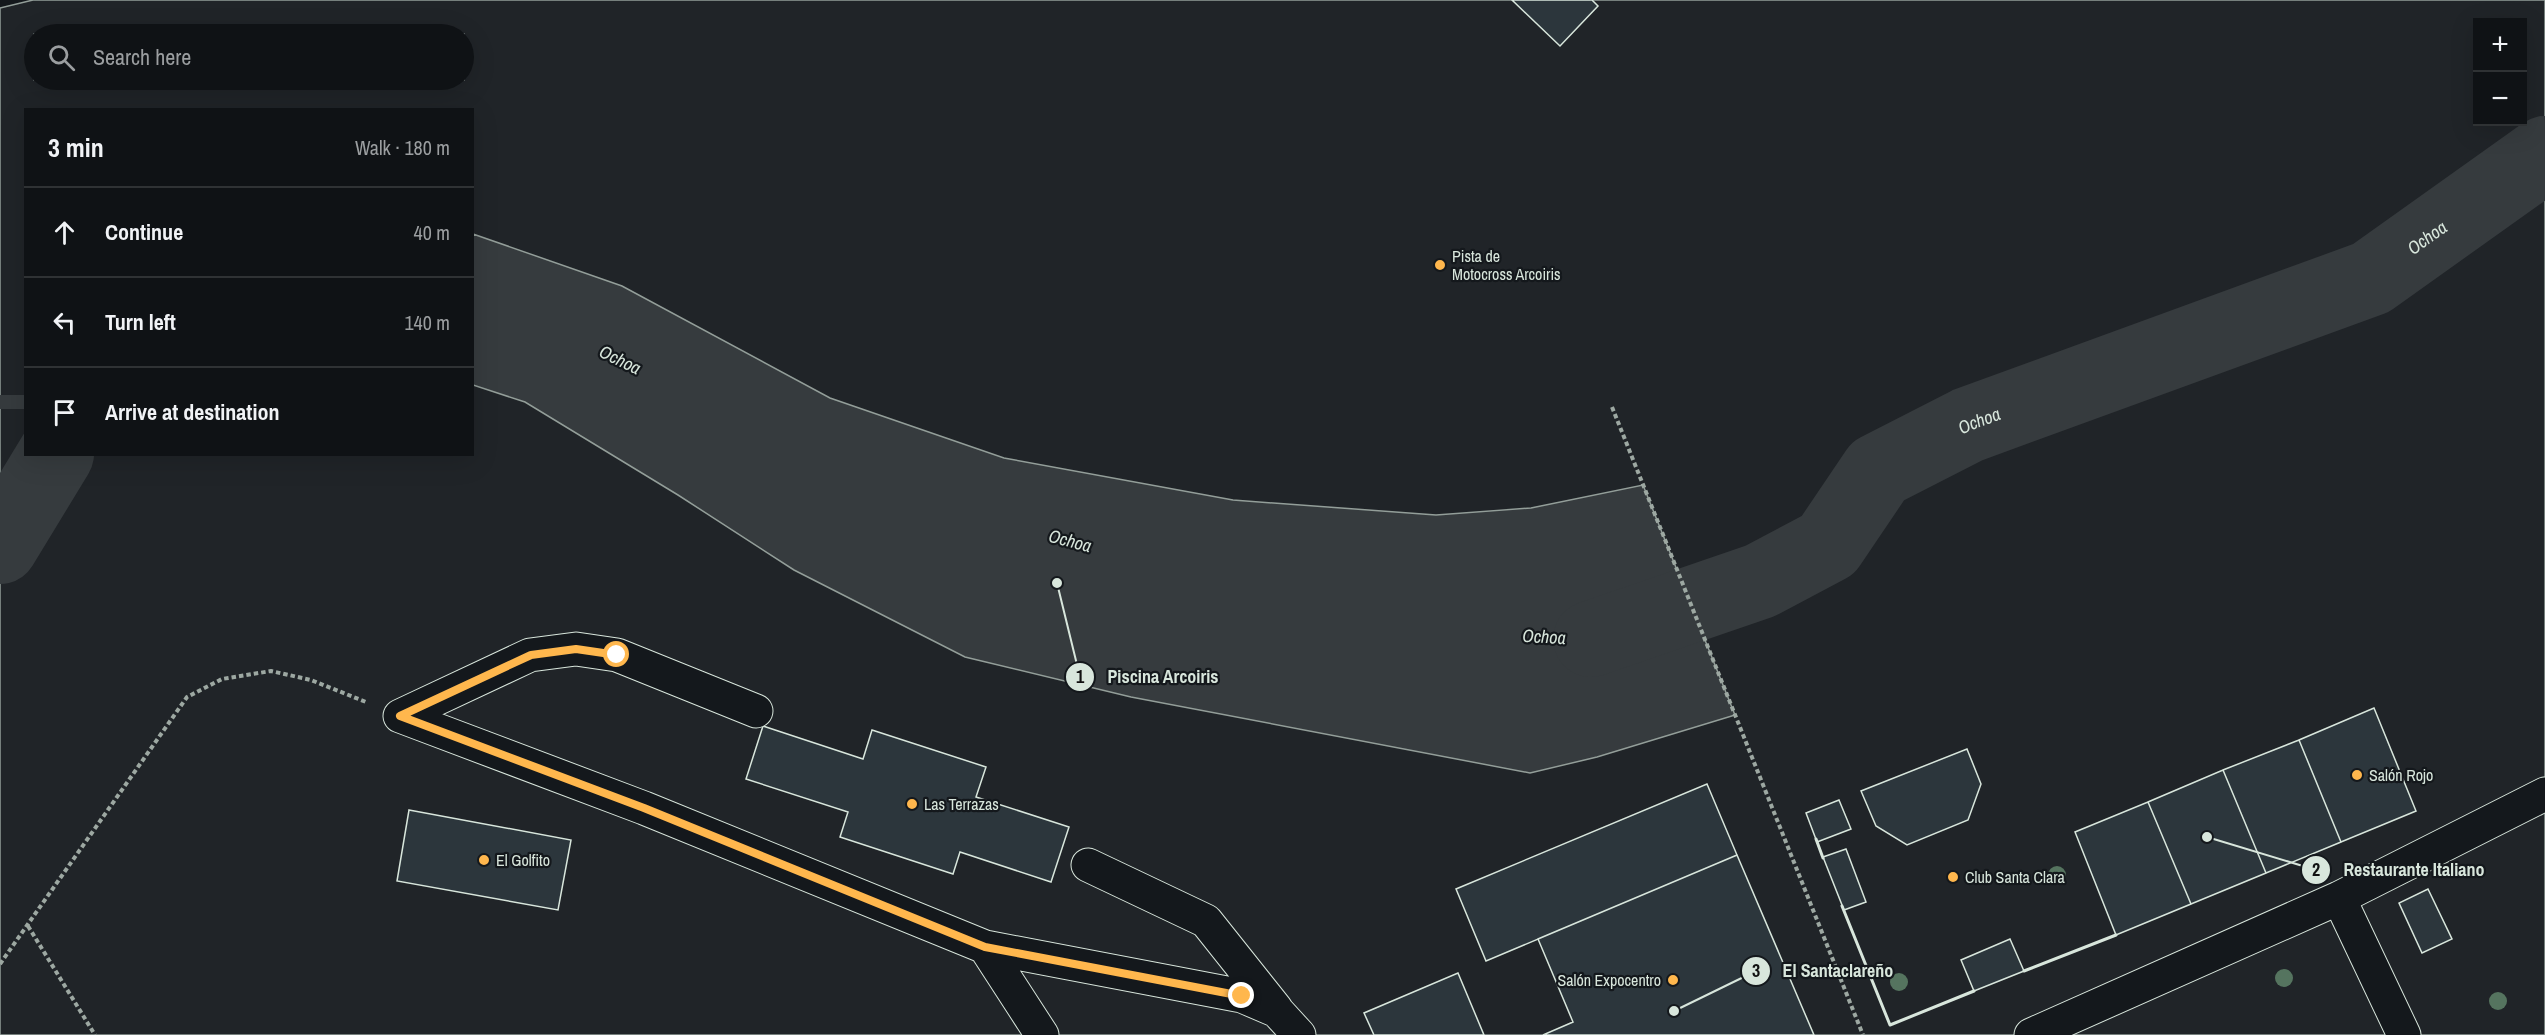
<!DOCTYPE html>
<html lang="en">
<head>
<meta charset="utf-8">
<style>
  :root { --surface:#0f1215; --page:#1d2022; --text:#f1f3f6; --muted:#9b9ea0; --line:#2f3234 }
  body { margin:0; font-family:"Archivo Narrow",sans-serif; background:var(--page); color:var(--text) }
  .controls { position:absolute; right:18px; top:18px; display:grid; overflow:hidden; border-radius:0px; box-shadow:0 6px 24px #0002 }
  .controls button { width:54px; height:54px; display:grid; place-items:center; padding:0; border:0; border-bottom:2px solid var(--line); background:var(--surface); color:var(--text); font:30px sans-serif }
  .stop { position:absolute; width:18px; height:18px; margin:-14px; border:4px solid #ffb74d; border-radius:50%; background:#fff }
  .stop.end { background:#ffb74d; border-color:#fff; box-shadow:0 2px 6px #0008 }
  .list { margin:0; padding:0; list-style:none }
  h2 { display:flex; justify-content:space-between; align-items:center; height:78px; margin:0; padding:0 24px; font-size:26px }
  h2 small { font-size:20px; font-weight:400; color:var(--muted) }
  .list li { display:grid; grid-template-columns:39px 1fr auto; gap:18px; align-items:center; box-sizing:border-box; height:90px; padding:0 24px; border-top:2px solid var(--line) }
  .list b { display:block; font-size:22px; white-space:nowrap }
  .list em { font-size:20px; font-style:normal; color:var(--muted) }
  .icon { flex:none; width:33px; height:33px; fill:none; stroke:currentColor; stroke-width:2; stroke-linecap:round; stroke-linejoin:round }
  .map { position:relative; flex:none; width:2545px; height:1035px; overflow:hidden }
  .search { position:absolute; background:var(--surface); box-shadow:0 6px 24px #0002; left:24px; top:24px; width:450px; height:66px; display:flex; align-items:center; gap:15px; box-sizing:border-box; padding:0 21px; border-radius:33px; color:var(--muted); font-size:22px }
  .panel { position:absolute; background:var(--surface); box-shadow:0 6px 24px #0002; left:24px; top:108px; width:450px; height:348px; border-radius:0px }
  .map>svg:first-child { display:block }
  .green { fill:#202428; stroke:#939e99; stroke-width:1.5; fill-rule:evenodd }
  .water { fill:#363b3e; stroke:#939e99; stroke-width:1.5 }
  .lines { fill:none; stroke-linecap:round; stroke-linejoin:round }
  .stream { stroke:#363b3e; stroke-width:14 }
  .river { stroke:#363b3e; stroke-width:76 }
  .building { fill:#2c363c; stroke:#d8e6dc; stroke-width:1.5 }
  .minor-casing { stroke:#d8e6dc; stroke-width:35 }
  .path { stroke:#9da8a2; stroke-width:4; stroke-dasharray:4.5 3; stroke-linecap:butt }
  .minor { stroke:#14181c; stroke-width:33 }
  .wall { stroke:#d8e6dc; stroke-width:3 }
  .tree { fill:#55745f }
  .route { stroke:#ffb74d; stroke-width:8 }
  .poi-dot { fill:#ffb74d; stroke:#14181c; stroke-width:2 }
  .labels { text-anchor:middle; stroke-width:4.5; stroke-linejoin:round; paint-order:stroke }
  .poi-label { font-size:16px; fill:#d8e6dc; stroke:#14181c; text-anchor:start }
  .water-label { font-size:18px; font-style:italic; fill:#d8e6dc; stroke:#14181c }
  .leader { fill:none; stroke:#d8e6dc; stroke-width:2 }
  .callout-dot { fill:#d8e6dc; stroke:#14181c; stroke-width:2 }
  .mark-label { font-size:18px; text-anchor:middle; font-weight:bold; fill:#111 }
  .callout-label { font-size:18px; text-anchor:middle; font-weight:bold; fill:#d8e6dc; stroke:#14181c; stroke-width:4.5; stroke-linejoin:round; paint-order:stroke }
</style>
</head>
<body>
<div class="map">
<svg width="2545" height="1035" viewBox="0 0 2545 1035">
  <rect width="100%" height="100%" fill="#14181c"/>
  <!-- green -->
  <path class="green" d="M33,0H2545V1035H0V8ZM2478,22H2522V122H2478ZM34,34H464V80H34ZM26,110H472V454H26Z"/>
  <!-- water -->
  <path class="water" d="M473,234L622,286L830,398L1004,458L1233,500L1436,515L1531,508L1643,485L1735,715L1597,757L1530,773L1131,697L965,657L794,570L678,495L525,402L473,385Z"/>
  <g class="lines">
    <!-- stream -->
    <path class="stream" d="M0,402H26"/>
    <!-- river -->
    <g class="river">
      <path d="M0,546L56,454"/>
      <path id="s1" d="M1591,639L1760,581L1828,545L1878,471L1968,425L2371,278L2545,154"/>
    </g>
  </g>
  <!-- building -->
  <path class="building" d="M1512,0H1592L1598,6L1560,46Z
    M2374,708L2416,811L2341,842L2299,740Z
    M763,726L863,759L872,730L986,767L976,797L1069,827L1051,882L960,852L953,874L840,837L848,812L746,779Z
    M2299,740L2341,842L2266,873L2223,770Z
    M1967,749L1981,784L1968,820L1907,845L1876,826L1861,791Z
    M2223,770L2266,873L2191,904L2148,802Z
    M1707,784L1737,855L1486,961L1456,889Z
    M1839,800L1851,829L1817,842L1806,813Z
    M2148,802L2191,904L2116,935L2075,832Z
    M409,810L571,840L558,910L397,881Z
    M1846,849L1866,902L1844,910L1823,857Z
    M1737,855L1814,1035H1543L1573,1022L1538,939Z
    M2428,889L2452,939L2422,953L2399,903Z
    M2010,939L2024,971L1974,991L1961,960Z
    M1458,973L1484,1035H1374L1364,1013Z"/>
  <g class="lines">
    <defs>
      <path id="minor" d="M756,711L617,655L576,649L530,655L400,716L644,808L985,947
        M1088,865L1206,921L1276,1009
        M2339,898L2404,1035
        M1042,1035L985,947L1242,996L1277,1011L1299,1035
        M2031,1035L2339,898L2545,794"/>
    </defs>
    <!-- minor casing -->
    <use href="#minor" class="minor-casing"/>
    <!-- path -->
    <path class="path" d="M1612,407L1863,1035
      M28,926L95,1035
      M0,964L187,697L222,679L271,671L311,680L366,702"/>
    <!-- minor -->
    <use href="#minor" class="minor"/>
    <!-- wall -->
    <path class="wall" d="M1816,839L1823,858
      M1842,906L1890,1025L1974,991
      M2024,971L2116,935"/>
  </g>
  <!-- trees -->
  <g class="tree">
    <circle cx="2057" cy="875" r="9"/>
    <circle cx="2284" cy="978" r="9"/>
    <circle cx="1899" cy="982" r="9"/>
    <circle cx="2498" cy="1001" r="9"/>
  </g>
  <g class="lines">
    <!-- route -->
    <path class="route" d="M617,655L576,649L531,655L400,716L644,808L985,947L1242,996"/>
  </g>
  <!-- markers -->
  <g class="poi-dot">
    <circle cx="1440" cy="265" r="6"/>
    <circle cx="2357" cy="775" r="6"/>
    <circle cx="912" cy="804" r="6"/>
    <circle cx="484" cy="860" r="6"/>
    <circle cx="1953" cy="877" r="6"/>
    <circle cx="1673" cy="980" r="6"/>
  </g>
  <g class="labels">
    <!-- poi labels -->
    <g class="poi-label">
      <text x="1452" y="262">Pista de<tspan x="1452" dy="18">Motocross Arcoiris</tspan></text>
      <text x="2369" y="781">Salón Rojo</text>
      <text x="924" y="810">Las Terrazas</text>
      <text x="496" y="866">El Golfito</text>
      <text x="1965" y="883">Club Santa Clara</text>
      <text x="1661" y="986" text-anchor="end">Salón Expocentro</text>
    </g>
    <!-- water labels -->
    <g class="water-label">
      <text dy="6" stroke="none"><textPath href="#s1" startOffset="944">Ochoa</textPath></text>
      <text transform="translate(620 360) rotate(26)" y="6">Ochoa</text>
      <text dy="6" stroke="none"><textPath href="#s1" startOffset="458">Ochoa</textPath></text>
      <text transform="translate(1070 541) rotate(15)" y="6">Ochoa</text>
      <text transform="translate(1544 637) rotate(3)" y="6">Ochoa</text>
    </g>
  </g>
  <!-- callouts -->
  <path class="leader" d="M1057 583L1080 677M2207 837L2316 870M1674 1011L1756 971"/>
  <g class="callout-dot">
    <circle cx="1057" cy="583" r="6"/>
    <circle cx="2207" cy="837" r="6"/>
    <circle cx="1674" cy="1011" r="6"/>
    <circle cx="1080" cy="677" r="15"/>
    <circle cx="2316" cy="870" r="15"/>
    <circle cx="1756" cy="971" r="15"/>
  </g>
  <g class="mark-label">
    <text x="1080" y="683">1</text>
    <text x="2316" y="876">2</text>
    <text x="1756" y="977">3</text>
  </g>
  <g class="callout-label">
    <text x="1163" y="683">Piscina Arcoiris</text>
    <text x="2414" y="876">Restaurante Italiano</text>
    <text x="1838" y="977">El Santaclareño</text>
  </g>
</svg>
<div class="controls">
<button>+</button>
<button>−</button>
</div>
<div class="stop" style="left:617px;top:655px"></div>
<div class="stop end" style="left:1242px;top:996px"></div>
<div class="search"><svg class="icon" aria-label="search" viewBox="0 0 24 24"><circle cx="10" cy="10" r="6"/><path d="M15 15l6 6"/></svg>Search here</div>
<section class="panel">
<h2>3 min<small>Walk · 180 m</small></h2>
<ul class="list">
<li><svg class="icon" aria-label="ahead" viewBox="0 0 24 24"><path d="M12 20V5M6 11l6-6 6 6"/></svg><div><b>Continue</b></div><em>40 m</em></li>
<li><svg class="icon" aria-label="left" viewBox="0 0 24 24"><path d="M17 20v-9H6M10 6l-5 5 5 5"/></svg><div><b>Turn left</b></div><em>140 m</em></li>
<li><svg class="icon" aria-label="arrive" viewBox="0 0 24 24"><path d="M6 21V4h12l-3 4 3 4H6"/></svg><div><b>Arrive at destination</b></div></li>
</ul>
</section>
</div>
</body>
</html>
